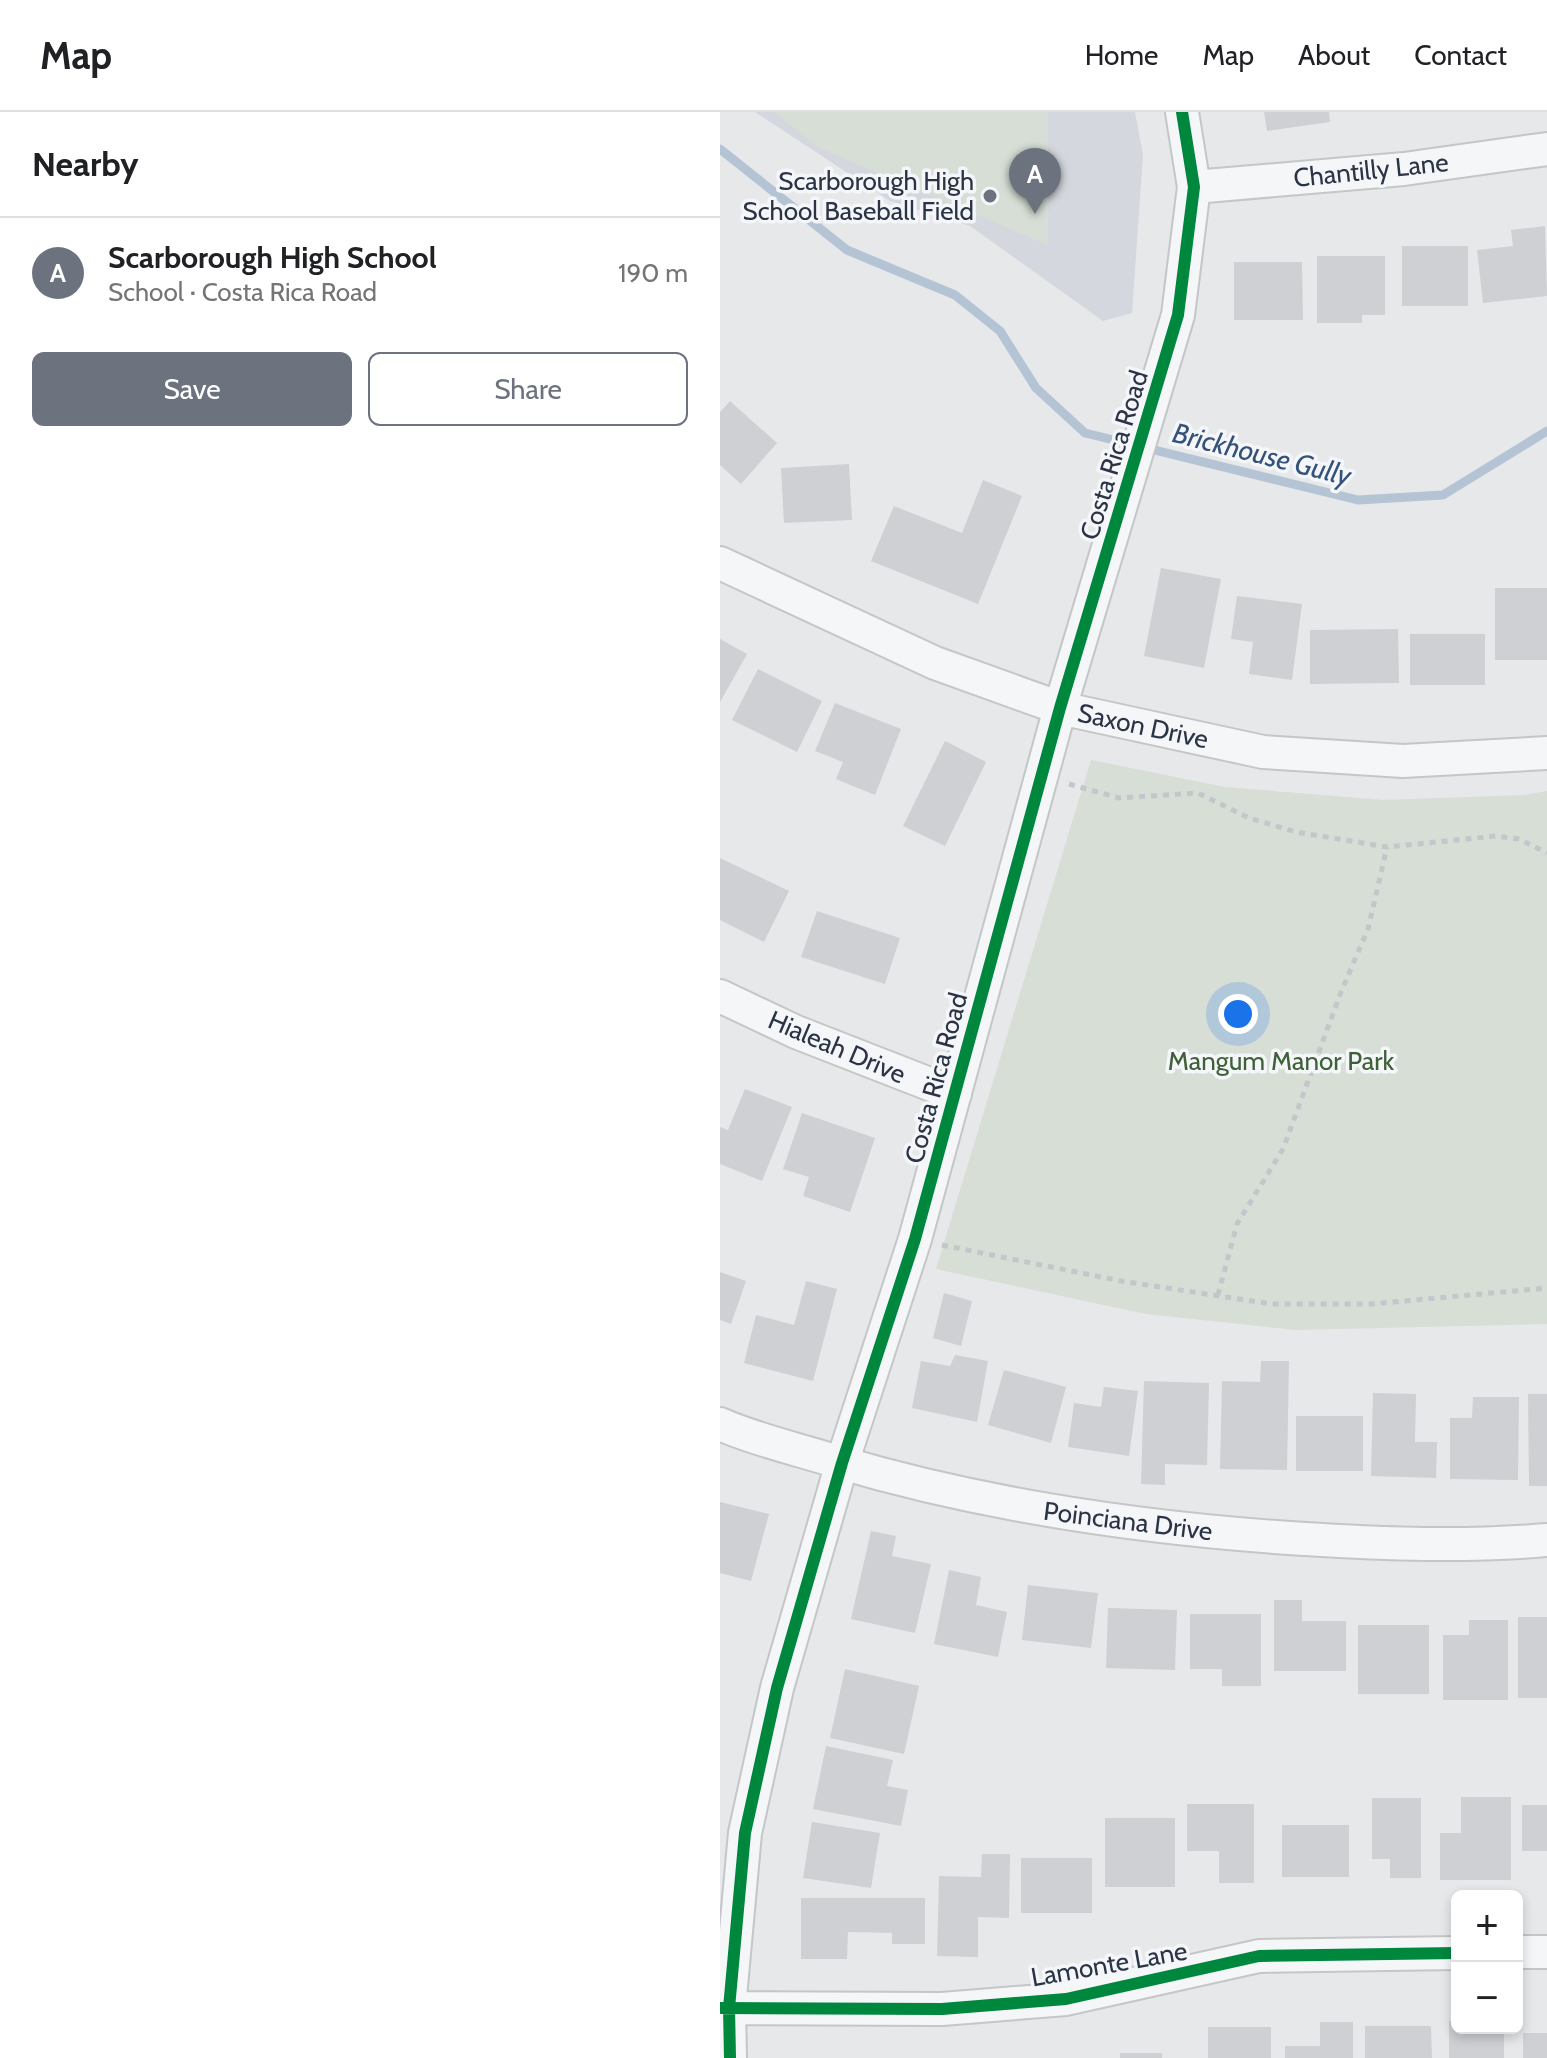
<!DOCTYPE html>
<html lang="en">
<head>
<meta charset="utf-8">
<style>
  :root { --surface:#fff; --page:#f6f6f6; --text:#202124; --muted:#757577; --line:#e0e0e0; --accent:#6c737f }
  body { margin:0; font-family:Cabin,sans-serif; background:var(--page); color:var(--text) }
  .controls { position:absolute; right:24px; bottom:24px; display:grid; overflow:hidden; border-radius:12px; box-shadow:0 4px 12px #0003 }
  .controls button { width:72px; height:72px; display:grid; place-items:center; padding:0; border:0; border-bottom:2px solid var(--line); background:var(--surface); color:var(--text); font:40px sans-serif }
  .you { position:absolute; left:518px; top:902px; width:28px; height:28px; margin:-20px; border:6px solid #fff; border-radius:50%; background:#1a73e8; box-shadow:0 0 0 12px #1a73e833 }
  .badge { display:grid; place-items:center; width:52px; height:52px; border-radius:50%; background:var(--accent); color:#fff; font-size:26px; font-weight:700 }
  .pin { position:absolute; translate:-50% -66px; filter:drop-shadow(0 2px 4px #0008) }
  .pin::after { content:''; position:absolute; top:42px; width:28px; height:24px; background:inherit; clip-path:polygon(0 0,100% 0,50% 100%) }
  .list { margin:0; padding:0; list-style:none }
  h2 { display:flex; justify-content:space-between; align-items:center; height:104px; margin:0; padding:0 32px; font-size:34px }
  h2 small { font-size:26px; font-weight:400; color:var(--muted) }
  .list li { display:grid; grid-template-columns:52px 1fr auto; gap:24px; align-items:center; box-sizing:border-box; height:112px; padding:0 32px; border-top:2px solid var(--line) }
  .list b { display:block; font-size:30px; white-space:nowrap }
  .list p { margin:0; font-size:26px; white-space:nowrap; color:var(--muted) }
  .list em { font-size:26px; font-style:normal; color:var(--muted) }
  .actions { display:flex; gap:16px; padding:24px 32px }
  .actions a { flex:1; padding:18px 0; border:2px solid var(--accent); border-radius:12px; text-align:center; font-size:28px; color:var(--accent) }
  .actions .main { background:var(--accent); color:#fff }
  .map { position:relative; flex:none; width:827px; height:1946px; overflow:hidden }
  header { display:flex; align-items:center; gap:48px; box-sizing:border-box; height:112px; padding:0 40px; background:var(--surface); border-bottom:2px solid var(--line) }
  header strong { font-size:38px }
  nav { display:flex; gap:44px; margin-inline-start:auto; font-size:28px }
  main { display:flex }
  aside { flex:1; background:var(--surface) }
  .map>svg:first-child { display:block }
  .built { fill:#d4d7dd }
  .green { fill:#d6ded6 }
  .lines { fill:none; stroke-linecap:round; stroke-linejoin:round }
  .stream { stroke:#b4c4d5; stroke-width:9 }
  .building { fill:#ced0d3 }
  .minor-casing { stroke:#c4c6c8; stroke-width:36 }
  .path { stroke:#c5c6ca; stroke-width:5; stroke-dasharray:6 6; stroke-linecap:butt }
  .minor { stroke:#f5f6f7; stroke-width:32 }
  .cycleway-casing { stroke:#f4f6f9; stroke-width:17 }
  .cycleway { stroke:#00873e; stroke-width:12 }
  .poi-dot { fill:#6c737f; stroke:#f4f6f9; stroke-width:3 }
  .labels { text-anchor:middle; stroke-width:7; stroke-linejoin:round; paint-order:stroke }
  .street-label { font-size:26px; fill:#2b3445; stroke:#f4f6f9 }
  .poi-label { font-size:26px; fill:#2b3445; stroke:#f4f6f9; text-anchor:end }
  .park-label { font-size:26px; fill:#3f6138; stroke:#f4f6f9 }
  .water-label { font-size:28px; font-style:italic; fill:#34527a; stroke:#f4f6f9 }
</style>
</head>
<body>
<header>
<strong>Map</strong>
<nav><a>Home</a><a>Map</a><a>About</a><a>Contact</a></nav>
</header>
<main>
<aside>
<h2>Nearby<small></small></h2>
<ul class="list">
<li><span class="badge">A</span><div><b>Scarborough High School</b><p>School · Costa Rica Road</p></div><em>190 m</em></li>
</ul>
<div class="actions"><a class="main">Save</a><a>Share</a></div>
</aside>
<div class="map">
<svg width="827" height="1946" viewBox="0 0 827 1946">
  <rect width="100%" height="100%" fill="#e6e8ea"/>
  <!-- built -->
  <path class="built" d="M35,0H415L423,43L412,201L383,209L250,114L170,89Z"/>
  <!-- green -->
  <path class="green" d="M55,0H328V133L97,35Z
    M371,648L505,675L663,688L804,683L827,679V1212L575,1218L426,1202L216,1157Z"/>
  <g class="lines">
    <!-- stream -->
    <path class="stream" d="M0,37L127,138L235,183L280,219L316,276L365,321L638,388L723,383L827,319"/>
  </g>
  <!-- building -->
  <path class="building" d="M544,0H609L610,10L547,19Z
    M825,114L827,184L763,191L757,138L793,134L791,118Z
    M682,134H748V194H682Z
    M597,144H665V203H642V211H597Z
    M514,150H582L583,208H514Z
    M10,289L57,331L21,372L0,353V300Z
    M129,352L132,408L64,411L61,356Z
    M263,368L302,384L258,492L151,449L174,394L242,421Z
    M441,456L501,467L484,556L424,544Z
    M775,476H827V548H775Z
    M517,484L582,492L572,568L529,562L533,530L511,527Z
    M678,517L679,571L590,572V518Z
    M690,522H765V573H690Z
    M0,527L27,542L0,590Z
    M38,557L102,589L77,640L12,608Z
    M115,591L181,617L155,683L116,667L123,650L95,639Z
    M225,629L266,650L225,734L183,714Z
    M0,746L69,779L44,830L0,808Z
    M97,799L180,826L165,872L81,845Z
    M25,977L72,995L42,1069L0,1052V1015L8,1018Z
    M82,1001L155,1026L130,1100L83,1084L89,1065L63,1057Z
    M0,1160L26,1169L11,1212L0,1208Z
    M86,1169L117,1177L93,1269L24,1251L36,1203L74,1213Z
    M224,1181L252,1189L241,1234L213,1226Z
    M235,1243L268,1249L257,1310L192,1296L201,1249L230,1254Z
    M541,1249H569L567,1358L500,1357L502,1269L540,1270Z
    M284,1258L346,1275L331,1331L268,1313Z
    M424,1269L489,1271L487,1353L445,1352V1373L421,1372Z
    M384,1275L418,1279L409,1344L348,1335L354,1291L381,1295Z
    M653,1281L696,1282L695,1330H717L716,1366L651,1364Z
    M808,1282H827V1374H809Z
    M753,1285H799L798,1368L730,1367V1306H752Z
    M576,1304H643V1359H576Z
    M0,1390L49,1402L31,1469L0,1461Z
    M151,1419L176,1424L172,1444L211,1452L195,1521L131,1507Z
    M229,1458L261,1465L256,1493L287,1500L278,1545L214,1532Z
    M308,1473L378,1481L371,1536L302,1528Z
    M554,1488H582V1509H626V1559H554Z
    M388,1496L457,1498L455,1558L386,1556Z
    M470,1502H541V1574H502V1557H470Z
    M798,1505H827V1586H798Z
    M749,1508H788V1588H723V1523H749Z
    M638,1513H709V1582H638Z
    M125,1557L199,1574L184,1642L110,1626Z
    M106,1634L173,1648L167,1674L188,1678L181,1714L93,1697Z
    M741,1685H791V1768H720V1721H741Z
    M652,1686H701V1766H670V1747H652Z
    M467,1692H534V1771H499V1739H467Z
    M802,1693H827V1739H802Z
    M385,1706H455V1775H385Z
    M92,1710L160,1721L151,1776L83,1766Z
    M562,1713H629V1765H562Z
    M262,1742H290L289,1806L258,1805V1845L217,1844L219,1764L261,1765Z
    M301,1746H372V1801H301Z
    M81,1786H205V1832H172V1821L128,1820L127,1847H81Z
    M729,1909H737V1916H784V1946H729Z
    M600,1910H633V1946H565V1934H600Z
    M645,1914H711L712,1946H645Z
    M488,1915H551V1946H488Z
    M803,1921H827V1946H803Z
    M400,1941H442V1946H400Z"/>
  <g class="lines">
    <defs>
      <path id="minor" d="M474,75L684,57L827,37
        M0,451L215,551L340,596L543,640L683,649L827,641
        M0,884L76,920L235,982
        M0,1312C36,1328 77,1337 115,1349C269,1395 426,1417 585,1427C666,1432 746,1435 827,1428
        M797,1840H827
        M0,1896L222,1897L346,1887L539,1844L737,1841
        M10,1946L9,1896L25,1721L57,1576L122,1351L195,1127L340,596L458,203L474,75L462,0"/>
    </defs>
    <!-- minor casing -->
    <use href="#minor" class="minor-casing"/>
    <!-- path -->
    <path class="path" d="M349,672L399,686L478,681L529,706L576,720L667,735L776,724L799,727L827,741
      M222,1133L401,1169L552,1192H651L827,1176
      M498,1183L517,1112L563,1037L621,880L648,817L667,735"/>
    <!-- minor -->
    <use href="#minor" class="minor"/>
    <defs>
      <path id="cycleway" d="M0,1896L222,1897L346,1887L539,1844L737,1841
        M10,1946L9,1896L25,1721L57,1576L122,1351L195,1127L340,596L458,203L474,75L462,0"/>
    </defs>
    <!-- cycleway casing -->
    <use href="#cycleway" class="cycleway-casing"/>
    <!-- cycleway -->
    <use href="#cycleway" class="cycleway"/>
  </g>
  <!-- markers -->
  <circle class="poi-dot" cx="270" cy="84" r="8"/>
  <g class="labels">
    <!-- street labels -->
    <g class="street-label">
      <text transform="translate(651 58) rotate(-6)" y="9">Chantilly Lane</text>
      <text transform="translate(394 343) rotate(-73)" y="9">Costa Rica Road</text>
      <text transform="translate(423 614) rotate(12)" y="9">Saxon Drive</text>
      <text transform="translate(117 935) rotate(23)" y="9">Hialeah Drive</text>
      <text transform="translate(216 966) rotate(-75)" y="9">Costa Rica Road</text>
      <text transform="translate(408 1409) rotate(7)" y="9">Poinciana Drive</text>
      <text transform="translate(389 1852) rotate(-10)" y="9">Lamonte Lane</text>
    </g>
    <!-- poi labels -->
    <g class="poi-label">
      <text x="254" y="78">Scarborough High<tspan x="254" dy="30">School Baseball Field</tspan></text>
    </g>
    <!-- park labels -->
    <g class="park-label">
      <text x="561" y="958">Mangum Manor Park</text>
    </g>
    <!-- water labels -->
    <g class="water-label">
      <text transform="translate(542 342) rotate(14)" y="10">Brickhouse Gully</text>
    </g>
  </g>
</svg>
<div class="controls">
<button>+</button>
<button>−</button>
</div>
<div class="you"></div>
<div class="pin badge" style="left:315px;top:102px">A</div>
</div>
</main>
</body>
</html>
